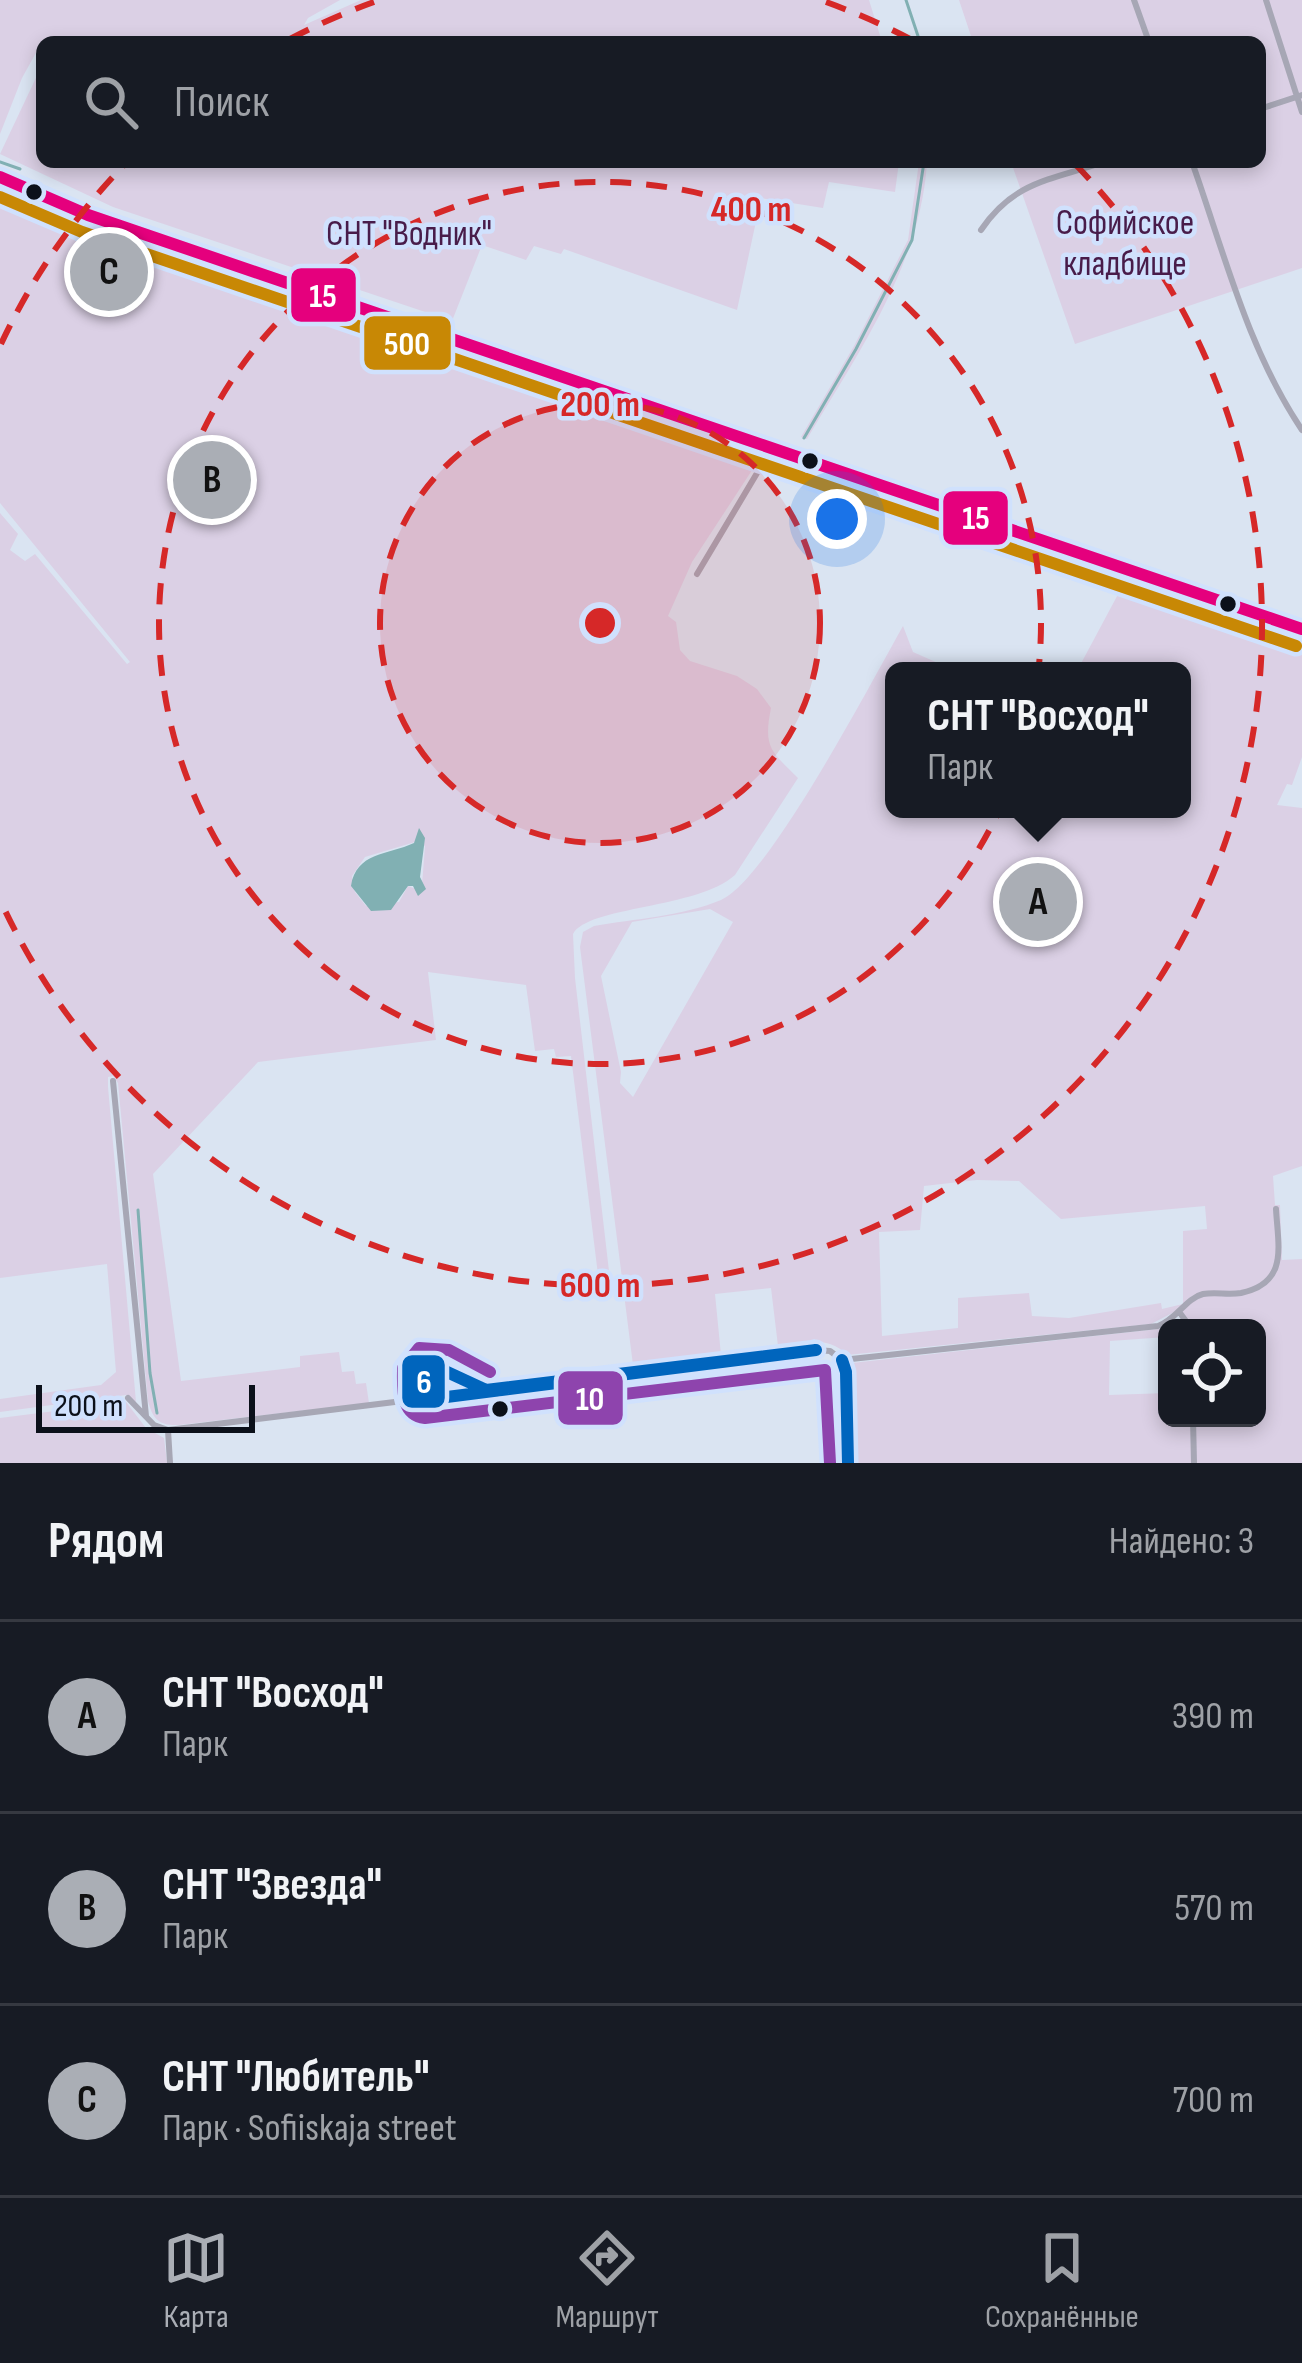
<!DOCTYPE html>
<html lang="ru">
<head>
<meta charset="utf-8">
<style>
  :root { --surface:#171b24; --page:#20242c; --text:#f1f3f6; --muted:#9ea1a6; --line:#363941; --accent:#aaaeb5 }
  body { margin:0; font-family:"Sofia Sans Condensed",sans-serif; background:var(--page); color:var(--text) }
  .controls { position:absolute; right:36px; bottom:36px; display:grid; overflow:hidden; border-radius:18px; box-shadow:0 6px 18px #0003 }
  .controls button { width:108px; height:108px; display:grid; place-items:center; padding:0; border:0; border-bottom:3px solid var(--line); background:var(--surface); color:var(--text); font:60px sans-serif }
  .scale { position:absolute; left:36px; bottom:30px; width:219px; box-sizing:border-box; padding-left:12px; border:6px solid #0b101a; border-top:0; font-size:33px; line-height:42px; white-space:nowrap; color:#0b101a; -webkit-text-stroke:9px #d0e1fd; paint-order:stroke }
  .you { position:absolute; left:837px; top:519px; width:42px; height:42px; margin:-30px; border:9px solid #fff; border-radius:50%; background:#1a73e8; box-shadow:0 0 0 18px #1a73e833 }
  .badge { display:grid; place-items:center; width:78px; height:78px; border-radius:50%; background:var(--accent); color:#111; font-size:39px; font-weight:700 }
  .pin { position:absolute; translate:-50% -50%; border:6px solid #fff; box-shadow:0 3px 12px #0006 }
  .popup { position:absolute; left:885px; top:662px; width:306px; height:156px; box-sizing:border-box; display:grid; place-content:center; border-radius:18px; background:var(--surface); filter:drop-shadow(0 3px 9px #0005); font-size:39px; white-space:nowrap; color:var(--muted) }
  .popup b { font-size:45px; color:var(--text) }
  .popup::after { content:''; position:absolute; left:50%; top:100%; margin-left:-24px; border:24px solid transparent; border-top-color:var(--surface) }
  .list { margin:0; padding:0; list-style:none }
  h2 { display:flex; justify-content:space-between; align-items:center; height:156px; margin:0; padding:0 48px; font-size:51px }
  h2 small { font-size:39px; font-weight:400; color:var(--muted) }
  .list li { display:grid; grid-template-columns:78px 1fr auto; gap:36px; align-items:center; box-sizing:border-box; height:192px; padding:0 48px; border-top:3px solid var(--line) }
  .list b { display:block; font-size:45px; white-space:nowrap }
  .list p { margin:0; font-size:39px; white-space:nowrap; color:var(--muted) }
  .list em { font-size:39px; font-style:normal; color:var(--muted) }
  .icon { flex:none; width:66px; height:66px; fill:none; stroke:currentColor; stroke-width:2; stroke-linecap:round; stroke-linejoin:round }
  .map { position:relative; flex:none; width:1302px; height:1463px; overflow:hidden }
  .search { position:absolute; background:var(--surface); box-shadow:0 6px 18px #0003; left:36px; right:36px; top:36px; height:132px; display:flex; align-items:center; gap:30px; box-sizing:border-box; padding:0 42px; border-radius:18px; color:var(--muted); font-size:45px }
  .sheet { height:732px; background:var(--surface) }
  nav { display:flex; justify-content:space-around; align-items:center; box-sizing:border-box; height:168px; border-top:3px solid var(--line); background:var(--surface); font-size:33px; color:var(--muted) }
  nav a { display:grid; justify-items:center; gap:6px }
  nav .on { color:var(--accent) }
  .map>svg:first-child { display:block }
  .green { fill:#dbd0e5; fill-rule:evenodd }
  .water { fill:#81b0b3 }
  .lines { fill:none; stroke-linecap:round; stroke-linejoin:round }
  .stream { stroke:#81b0b3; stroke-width:3 }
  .street { stroke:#a7a7b5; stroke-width:6 }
  .secondary { stroke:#a5a7b6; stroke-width:9 }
  .bus-1-casing { stroke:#d0e1fd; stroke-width:21 }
  .bus-2-casing { stroke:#d0e1fd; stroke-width:21 }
  .bus-3-casing { stroke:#d0e1fd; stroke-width:21 }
  .bus-4-casing { stroke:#d0e1fd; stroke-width:21 }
  .bus-1 { stroke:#e5007d; stroke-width:12 }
  .bus-2 { stroke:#c88805; stroke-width:12 }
  .bus-3 { stroke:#0065bd; stroke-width:12 }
  .bus-4 { stroke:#8e44ad; stroke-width:12 }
  .ring { fill:none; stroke:#d62828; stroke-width:6; stroke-dasharray:21 15 }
  .bus-dot { fill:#0b101a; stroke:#d0e1fd; stroke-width:4.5 }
  .labels { text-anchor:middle; stroke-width:9; stroke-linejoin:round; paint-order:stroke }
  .park-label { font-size:36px; fill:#481c4a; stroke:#d0e1fd }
  .centre { fill:#d62828; stroke:#d0e1fd; stroke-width:6 }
  .ring-label { font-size:36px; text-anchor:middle; font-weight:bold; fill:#d62828; stroke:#d0e1fd; stroke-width:9; stroke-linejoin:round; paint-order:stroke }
  .line-badge { stroke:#d0e1fd; stroke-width:4.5 }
  .badge-label { font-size:33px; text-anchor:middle; font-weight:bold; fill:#fff }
</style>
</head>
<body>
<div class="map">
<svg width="1302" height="1463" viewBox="0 0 1302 1463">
  <rect width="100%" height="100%" fill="#dae4f2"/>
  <!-- green -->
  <path class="green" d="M0,0H340L308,18L304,25L361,0H869L882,42H42L22,78L0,134Z
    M959,0H1302V268L1075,344L1011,162H1260V42H973Z
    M42,65V162H899L895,192L829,182L823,208L761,198L737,310L564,249L561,254L534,246L526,260L482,245L452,321L113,207L0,154Z
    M919,162H927C921,264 858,353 807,439L801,437L854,346L908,240Z
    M0,192L39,209L760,458L692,562L668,616L676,622L680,650L690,661L737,676L757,689L771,708C763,748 771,751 798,778L735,875C697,909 588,906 573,934L575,978L612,1297L601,1299L571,1056L556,1057L554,1049L535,1051L526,985L428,972L436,1040L258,1062L153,1174L181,1381L300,1367V1356L339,1352L342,1372L354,1371L356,1384L366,1383L369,1403L179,1425C160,1426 153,1420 148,1401L118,1083L113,1076L108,1077V1087L136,1402L126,1395L0,1412V1399L101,1385L116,1372L107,1264L0,1278V513L18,534L10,550L25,561L35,554L127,664L130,662L0,503ZM415,842L425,846L422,885L416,889L408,886L399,902L366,906L355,892L352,876L365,857Z
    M1123,585L1249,622L1248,627L1297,642L1302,637V757L1292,785L1287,784L1277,805L1302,808V1166L1273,1176L1275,1205H1280L1282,1260L1302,1259V1463H1196V1418H1257V1328H1193L1180,1309L1151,1324L847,1355C828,1335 803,1343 778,1346L771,1288L715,1294L721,1355L633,1365L580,947L583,932L594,926C634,919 683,916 721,900C768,880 873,679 903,626L913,652L956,671H894V809H1182V671H1077ZM710,909L733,922L633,1097L620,1083L621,1072L601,976L632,922ZM977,1180L1019,1181L1061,1219L1205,1206L1207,1229L1183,1231V1304L1162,1309L1161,1303L1069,1318L1032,1316L1029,1293L958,1298V1328L882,1336L879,1232L920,1230L924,1186Z
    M1167,1328V1337L1110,1341L1109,1395L1167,1393V1418H1191L1192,1463H857L852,1363Z
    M126,1402L146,1428L164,1438L167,1463H0V1418Z"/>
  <!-- water -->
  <path class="water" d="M419,828L425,838L420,877L426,889L418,896L413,886H408L391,910L371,911L351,886C356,852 388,855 414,843Z"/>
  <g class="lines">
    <!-- stream -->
    <path class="stream" d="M906,0L920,42
      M0,162L20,169
      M804,438L856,349L912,240L924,162
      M138,1210L150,1373L157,1413"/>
    <!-- street -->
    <path class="street" d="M1134,0L1149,42
      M1266,0L1302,112
      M1260,109L1302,95
      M1192,162C1224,252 1248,350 1302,430
      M981,230C1014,181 1051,180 1104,162
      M697,574L772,448
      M113,1081L146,1416
      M1180,1313L1191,1328
      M842,1360L846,1372L848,1463
      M128,1398L154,1425L168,1430
      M423,1399L421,1372L431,1363L441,1364L477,1389
      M1193,1418L1194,1463
      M168,1430L816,1350L830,1351L842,1360L1158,1326C1176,1320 1186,1298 1203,1294C1215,1292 1229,1295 1241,1293C1289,1283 1278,1246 1276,1209
      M168,1430L170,1463"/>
    <!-- secondary -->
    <path class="secondary" d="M0,177L88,215L1302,629"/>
    <defs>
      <path id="bus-1" d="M0,177L88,215L1302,629"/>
      <path id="bus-2" d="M0,197L82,232L1296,646"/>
      <path id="bus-3" d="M816,1350L423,1400L424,1367L432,1365L486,1390Z
        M842,1360L846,1372L848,1463"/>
      <path id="bus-4" d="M490,1372L449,1350L419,1348L403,1368C403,1388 400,1415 425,1418L825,1370L830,1463"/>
    </defs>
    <!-- bus-1 casing -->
    <use href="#bus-1" class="bus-1-casing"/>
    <!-- bus-2 casing -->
    <use href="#bus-2" class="bus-2-casing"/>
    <!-- bus-3 casing -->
    <use href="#bus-3" class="bus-3-casing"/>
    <!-- bus-4 casing -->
    <use href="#bus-4" class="bus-4-casing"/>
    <!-- bus-1 -->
    <use href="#bus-1" class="bus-1"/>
    <!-- bus-2 -->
    <use href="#bus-2" class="bus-2"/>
    <!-- bus-3 -->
    <use href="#bus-3" class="bus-3"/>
    <!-- bus-4 -->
    <use href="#bus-4" class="bus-4"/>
  </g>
  <!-- distance rings -->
  <circle cx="600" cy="623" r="220" fill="#d62828" fill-opacity=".12"/>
  <g class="ring">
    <circle cx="600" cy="623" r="220"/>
    <circle cx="600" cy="623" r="441"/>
    <path d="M1 344A661 661 0 0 1 125 164M290 39A661 661 0 0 1 374 2M826 2A661 661 0 0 1 910 39M1075 164A661 661 0 1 1 1 902"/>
  </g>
  <!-- markers -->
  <g class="bus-dot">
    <circle cx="34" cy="192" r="10"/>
    <circle cx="810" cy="461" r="10"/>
    <circle cx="1228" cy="604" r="10"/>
    <circle cx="500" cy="1409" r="10"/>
  </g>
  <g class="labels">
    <!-- park labels -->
    <g class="park-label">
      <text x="1125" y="234">Софийское<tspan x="1125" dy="41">кладбище</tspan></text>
      <text x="409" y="245">СНТ "Водник"</text>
    </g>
  </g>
  <circle cx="600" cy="623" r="18" class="centre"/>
  <g class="ring-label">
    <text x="751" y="221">400 m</text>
    <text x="600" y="416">200 m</text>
    <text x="600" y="1297">600 m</text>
  </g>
  <g class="line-badge">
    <rect x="289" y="266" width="69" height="58" rx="12" fill="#e5007d"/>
    <rect x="362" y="314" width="91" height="58" rx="12" fill="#c88805"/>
    <rect x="941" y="489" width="69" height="58" rx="12" fill="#e5007d"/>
    <rect x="400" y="1353" width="47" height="57" rx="12" fill="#0065bd"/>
    <rect x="556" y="1369" width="69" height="58" rx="12" fill="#8e44ad"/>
  </g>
  <g class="badge-label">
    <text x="323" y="307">15</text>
    <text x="407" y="355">500</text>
    <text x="976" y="529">15</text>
    <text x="424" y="1393">6</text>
    <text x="590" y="1410">10</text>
  </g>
</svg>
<div class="controls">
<button><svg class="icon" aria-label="locate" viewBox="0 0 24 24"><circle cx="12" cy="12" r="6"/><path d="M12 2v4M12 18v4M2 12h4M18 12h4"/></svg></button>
</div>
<div class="scale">200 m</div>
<div class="you"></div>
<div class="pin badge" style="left:1038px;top:902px">A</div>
<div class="popup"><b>СНТ &quot;Восход&quot;</b>Парк</div>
<div class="pin badge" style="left:212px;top:480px">B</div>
<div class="pin badge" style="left:109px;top:272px">C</div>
<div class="search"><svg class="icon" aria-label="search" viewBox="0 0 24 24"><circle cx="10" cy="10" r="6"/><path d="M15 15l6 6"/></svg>Поиск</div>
</div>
<section class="sheet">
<h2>Рядом<small>Найдено: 3</small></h2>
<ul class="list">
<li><span class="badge">A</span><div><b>СНТ &quot;Восход&quot;</b><p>Парк</p></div><em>390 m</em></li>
<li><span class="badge">B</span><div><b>СНТ &quot;Звезда&quot;</b><p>Парк</p></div><em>570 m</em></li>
<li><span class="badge">C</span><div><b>СНТ &quot;Любитель&quot;</b><p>Парк · Sofiiskaja street</p></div><em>700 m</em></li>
</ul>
</section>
<nav>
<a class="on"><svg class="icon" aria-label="map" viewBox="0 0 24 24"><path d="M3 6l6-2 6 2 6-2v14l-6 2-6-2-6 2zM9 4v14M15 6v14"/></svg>Карта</a>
<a><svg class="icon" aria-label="directions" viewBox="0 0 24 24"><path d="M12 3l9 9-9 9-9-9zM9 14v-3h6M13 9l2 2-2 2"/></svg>Маршрут</a>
<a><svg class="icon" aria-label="saved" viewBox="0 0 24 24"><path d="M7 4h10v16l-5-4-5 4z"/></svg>Сохранённые</a>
</nav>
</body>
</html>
